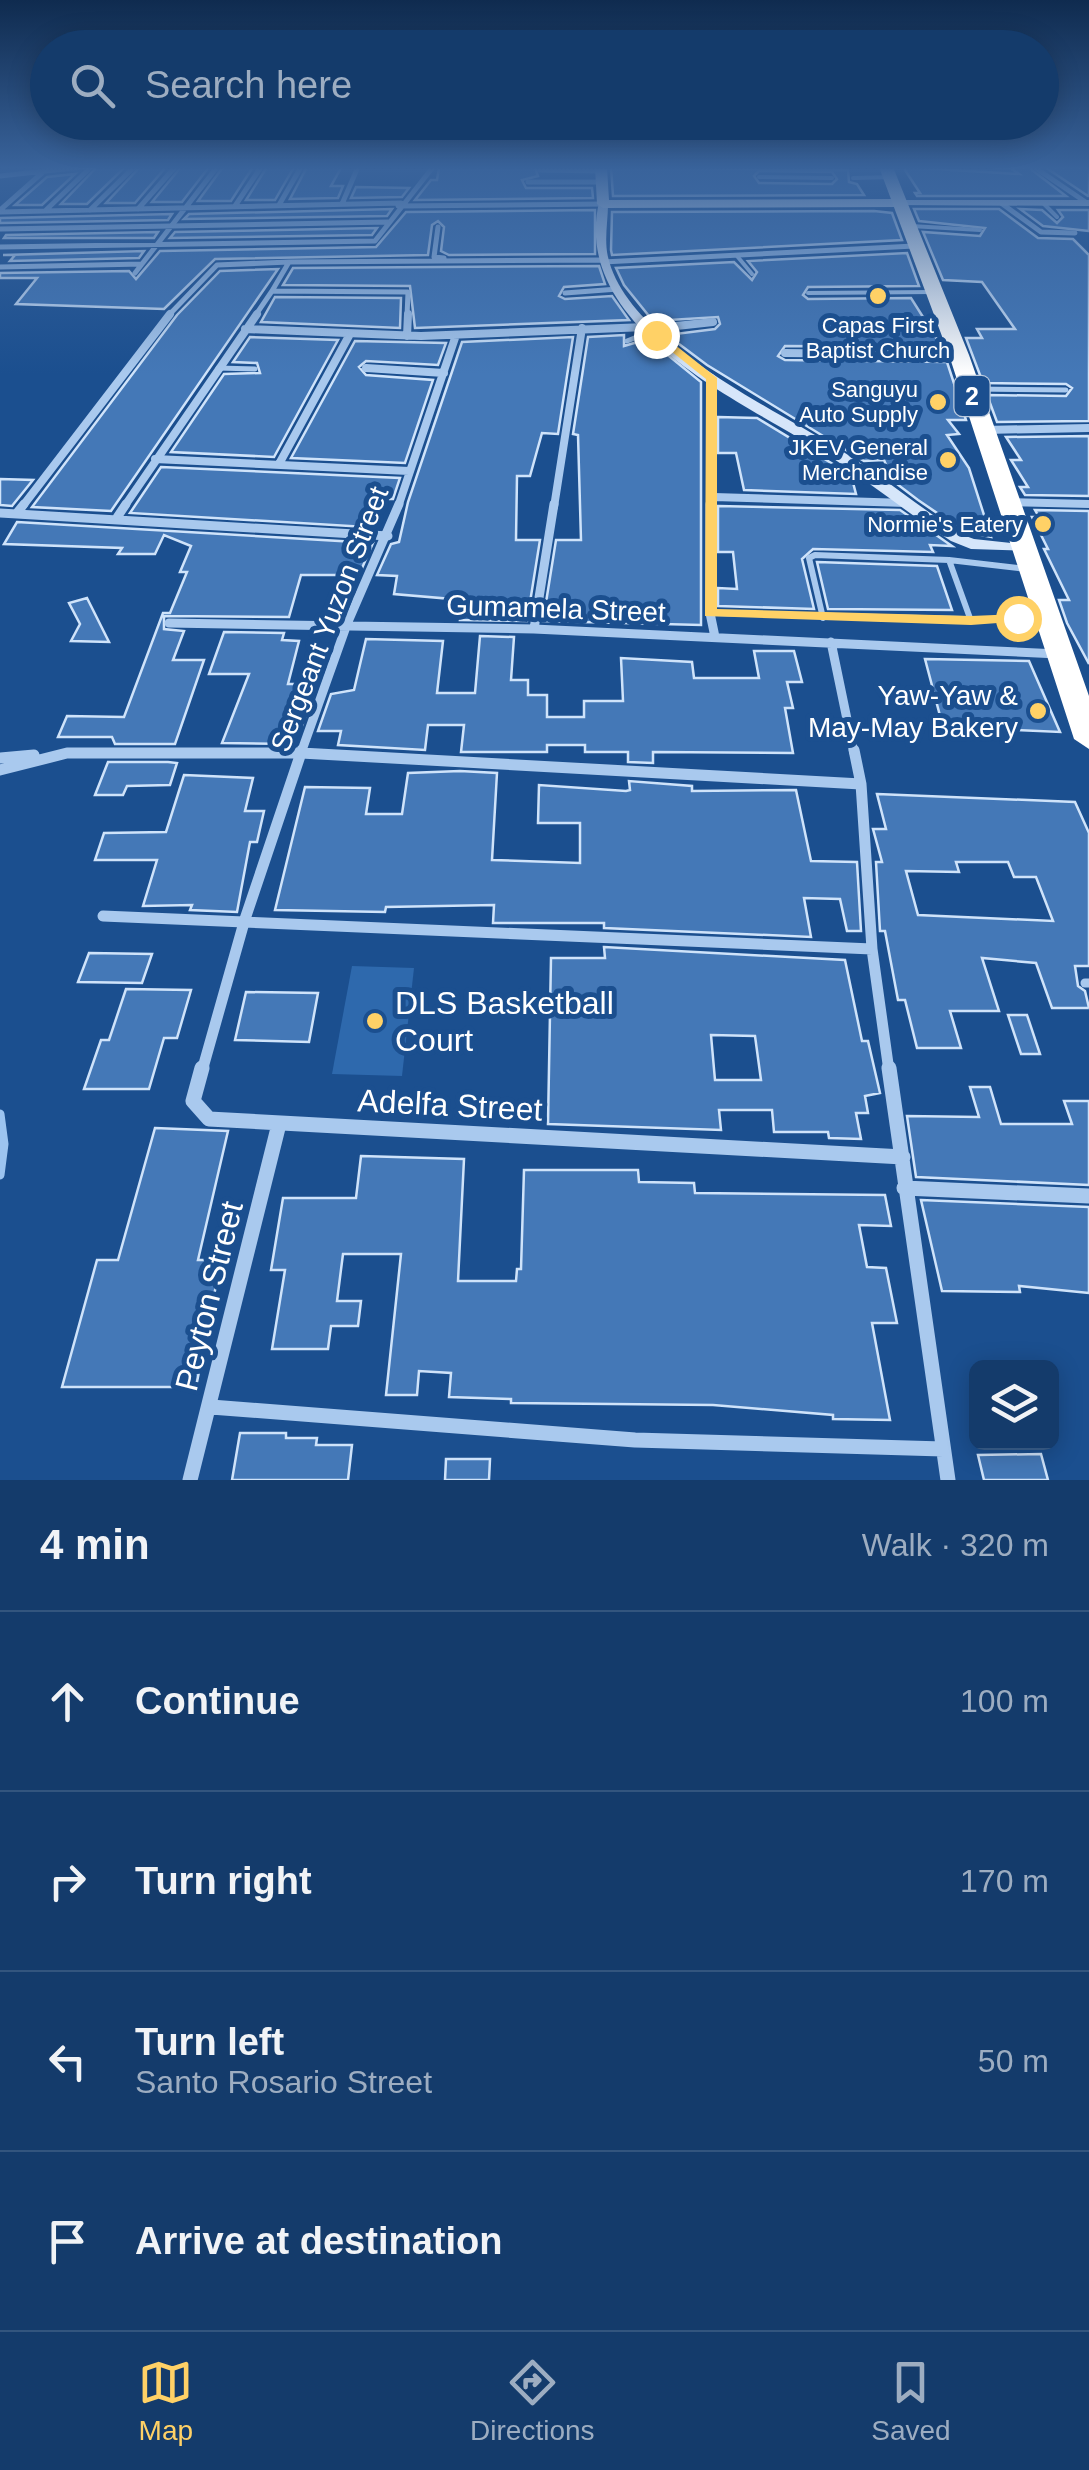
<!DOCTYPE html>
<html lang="en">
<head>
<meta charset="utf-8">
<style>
  :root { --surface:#143b6b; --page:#1d4271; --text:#f1f3f6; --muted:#9dadc1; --line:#33557e; --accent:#ffd166 }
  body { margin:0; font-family:Arial,sans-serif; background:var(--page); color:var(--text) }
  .controls { position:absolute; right:30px; bottom:30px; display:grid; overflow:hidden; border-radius:15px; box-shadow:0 5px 25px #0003 }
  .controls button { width:90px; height:90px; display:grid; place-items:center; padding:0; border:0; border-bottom:2px solid var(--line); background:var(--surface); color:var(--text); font:50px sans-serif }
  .stop { position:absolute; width:30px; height:30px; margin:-22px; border:8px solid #ffd166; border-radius:50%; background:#fff }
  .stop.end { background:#ffd166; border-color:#fff; box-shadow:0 2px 10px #0008 }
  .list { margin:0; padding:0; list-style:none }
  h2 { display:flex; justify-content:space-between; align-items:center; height:130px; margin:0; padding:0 40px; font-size:42px }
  h2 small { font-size:32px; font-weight:400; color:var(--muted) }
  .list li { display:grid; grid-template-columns:65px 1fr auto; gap:30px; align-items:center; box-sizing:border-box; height:180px; padding:0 40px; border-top:2px solid var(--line) }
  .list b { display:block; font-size:38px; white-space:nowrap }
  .list p { margin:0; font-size:32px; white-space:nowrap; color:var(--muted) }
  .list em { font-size:32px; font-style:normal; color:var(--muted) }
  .icon { flex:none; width:55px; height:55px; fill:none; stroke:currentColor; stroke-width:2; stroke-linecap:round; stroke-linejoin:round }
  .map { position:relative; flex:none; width:1089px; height:1480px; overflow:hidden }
  .search { position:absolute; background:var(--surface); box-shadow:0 5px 25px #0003; left:30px; right:30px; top:30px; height:110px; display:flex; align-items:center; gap:25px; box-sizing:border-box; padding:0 35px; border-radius:55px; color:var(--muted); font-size:38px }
  .sheet { height:850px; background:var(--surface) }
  nav { display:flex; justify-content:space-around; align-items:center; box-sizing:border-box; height:140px; border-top:2px solid var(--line); background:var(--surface); font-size:28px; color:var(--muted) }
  nav a { display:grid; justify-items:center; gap:5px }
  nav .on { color:var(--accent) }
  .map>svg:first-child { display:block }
  .green { fill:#2e69ad }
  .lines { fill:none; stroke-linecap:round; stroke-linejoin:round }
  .stream { stroke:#9cc4f0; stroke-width:9 }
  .building { fill:#4478b7; stroke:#cfe3fa; stroke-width:2.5; fill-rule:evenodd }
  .lane-far3 { stroke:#a9c9ee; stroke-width:4 }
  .lane-far2 { stroke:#a9c9ee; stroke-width:5 }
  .lane-far1 { stroke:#a9c9ee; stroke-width:6 }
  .lane { stroke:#a9c9ee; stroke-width:9 }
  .street-far4 { stroke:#a9c9ee; stroke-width:5 }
  .street-far3 { stroke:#a9c9ee; stroke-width:8 }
  .street-far2 { stroke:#a9c9ee; stroke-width:9 }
  .street-far1 { stroke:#a9c9ee; stroke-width:11 }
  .street { stroke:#a9c9ee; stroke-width:15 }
  .secondary { fill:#d6e6fa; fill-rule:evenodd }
  .primary { fill:#f0f6ff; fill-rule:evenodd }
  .highway { fill:#fff; fill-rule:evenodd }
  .route { fill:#ffd166 }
  .poi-dot { fill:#ffd166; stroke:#1b4f8f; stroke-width:4 }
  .labels { text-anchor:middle; stroke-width:10; stroke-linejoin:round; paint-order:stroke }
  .far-poi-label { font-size:22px; fill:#fff; stroke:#1b4f8f; text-anchor:end }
  .shield { fill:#1b4f8f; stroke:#bbcadd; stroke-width:2.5 }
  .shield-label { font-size:25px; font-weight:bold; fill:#fff }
  .street-label { font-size:28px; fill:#fff; stroke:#1b4f8f }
  .poi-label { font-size:28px; fill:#fff; stroke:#1b4f8f; text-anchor:end }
  .near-poi-label { font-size:32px; fill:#fff; stroke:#1b4f8f; text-anchor:start }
  .near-street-label { font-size:32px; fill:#fff; stroke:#1b4f8f }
</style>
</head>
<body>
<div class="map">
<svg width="1089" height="1480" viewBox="0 0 1089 1480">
  <rect width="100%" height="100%" fill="#1b4f8f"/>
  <!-- green -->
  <path class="green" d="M352,966L414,968L402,1076L332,1074Z"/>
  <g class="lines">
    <!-- stream -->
    <path class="stream" d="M0,1114L4,1144L0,1175"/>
  </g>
  <!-- building -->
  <path class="building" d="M97,167H125L87,204H61Z
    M140,167H166L135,203H106Z
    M181,167H209L182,202H152Z
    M223,167H253L231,201H198Z
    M267,167H294L275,200H246Z
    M307,167L341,168L331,186H343L338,198L290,199Z
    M466,167H535L538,176L522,180L526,188H592L593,198L415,200L431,180H437L439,168Z
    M611,167L848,170L849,182L857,184L864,195L613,196ZM759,171L832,172L837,179L832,184L759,183L754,176Z
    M903,167L1019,174L1009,167H1028L1066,196H917L915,193H920Z
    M1045,167H1089V196H1088Z
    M75,174L42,205H15L47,177Z
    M356,187L409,188L402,197L351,198Z
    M392,209L387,216L184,219L189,214Z
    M914,209H999L1038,238L1073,239L1089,255V421L997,422L987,395L1066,396L1072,388L1066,384L983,383L966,338H982L977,329H1015L982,282L943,280L923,232L980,236L985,228L919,221Z
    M1020,209L1042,210L1057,223L1063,217L1058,210H1089V231L1043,226Z
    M595,210V254L449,255L441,251L444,227L438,221L432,225L428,255L215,259L164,309L16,304L37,278H0V273L129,271L136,279L160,251L376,247L406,212Z
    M874,211L892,213L902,240L612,255L611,250L612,212Z
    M172,214L168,220L0,223V218Z
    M377,228L372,235L170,238L175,232Z
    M158,232L154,238H4L6,235Z
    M144,251L139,258L10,261L15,255H3Z
    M907,253L919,286L808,287L803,295L808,299L911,298L942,347L785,346L778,356L785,360L947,362L966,420H948L959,434L947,435L969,468L991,537L965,532L918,500L893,481L884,460L864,461L707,365L667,335L715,329L720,324L718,317L653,321L624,285L616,268L734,262L752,280L757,272L748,261Z
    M599,266L605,284L564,287L559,296L565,299L612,296L629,320L415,328L410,286L283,285L293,268Z
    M278,269L111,511L32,507L177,315L220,271Z
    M275,297L401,298L400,328L261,322Z
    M624,335V346L648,339L701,382V625L543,621L556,540H581L578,435L573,434L588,337Z
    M250,337L338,340L274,457L171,452L224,374L260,373L257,363L233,362Z
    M573,337L558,434L542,433L530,476H517L516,540H540L527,621L460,620L463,600L394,594L397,576L377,575L391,544L399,542L408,502L462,342Z
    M355,341L446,343L438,365L366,361L359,367L366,375L433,380L405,463L291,458Z
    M718,417L757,418L851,475L856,494L744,490L736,453H718Z
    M1089,436V496L1025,495L1020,487H1028L1011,460H1021L1006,437Z
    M161,467L400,478L393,499H374L366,527L130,513Z
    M0,479L33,480L12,506L0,505Z
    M718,506L900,510L952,546L930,545L933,552L813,549L802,559L814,609L718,606V588L737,589L733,552H718Z
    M1035,510L1089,511V664L1067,623L1059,600H1069L1044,549H1048L1032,517H1039Z
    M17,522L373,543L359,575H301L289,617L164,616V629L184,631L173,660H204L175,744H115L112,737H58L67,716L124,717L163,613H170L187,572H180L191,546L164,535L155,554H118L122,548L4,544Z
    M817,562L937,566L952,610L828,609Z
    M87,598L109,642L71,641L80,624L69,603Z
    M224,632L284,633L282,640L299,641L288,684H297L295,692L301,694H314L300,731H292L289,744L222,743L249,674H209Z
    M480,636L514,637L511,680H528V695H547V717H584V701H623L621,658L692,662L694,678H759L754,651H794L802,682H787L793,708H785L793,753L653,752V763L628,762V752H585V745H547V752H461L464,725H428L425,750L338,745L341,731H318L331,694L354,690L366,639L443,641L437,693H475Z
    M925,659L1029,661L1060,732L943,727Z
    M108,762H168L177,763L170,785L127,786L123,795H95Z
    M460,771L497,773L492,860L580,863V823H538L539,785L626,791L630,790L629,781L692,786V791L796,790L811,861L857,862L861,931H847L840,899L804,898L811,937L604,928V923H493L494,905L386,907L385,912L275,910L305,787L370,788L366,814H402L408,773Z
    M184,775L253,778L245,811H264L257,842H250L237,912L190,910L192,905L143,906L157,860H95L104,833L166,832Z
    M877,794L1075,802L1089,833V966H1075L1078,986L1085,991L1089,1008H1052L1036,963L982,958L999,1011H950L961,1048H917L905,1000H898L885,931H880L876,862H882L873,829H886ZM956,862H1008L1014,877H1036L1053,921L918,915L906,871L959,872Z
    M604,947L845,960L862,1041H868L880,1093L865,1096L868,1113H856L861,1139L829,1138L828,1132H774L772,1110H719L721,1130L548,1124L551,958H605ZM711,1035L755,1036L761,1080H715Z
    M89,953L152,954L142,983L78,982Z
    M126,989L191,990L177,1038H164L149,1089H84L101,1040H109Z
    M246,992L318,993L309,1042L235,1040Z
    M1008,1015H1027L1040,1054H1021Z
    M970,1087H990L1001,1124H1072L1064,1101H1089V1185L916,1177L907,1116L979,1117Z
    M155,1128L228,1131L198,1260H221L196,1387H62L97,1260H118Z
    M361,1156L464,1159L458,1281H516L517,1269H521L524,1170H638L639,1182L694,1183L695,1193L885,1195L891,1226L859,1225L867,1267L886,1268L897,1323H872L890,1420L833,1419V1415L713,1405L511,1403V1399L449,1397L451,1373L419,1371L417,1395H386L401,1254H343L337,1301H361L358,1326H331L328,1349H272L285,1270H271L283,1198H356Z
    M921,1200L1089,1207V1293L1019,1286L1020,1292L942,1291Z
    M240,1433H286V1438H317L316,1445H352L348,1480H232Z
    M1041,1454L1048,1480H984L978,1455Z
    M446,1459H490L489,1480H445Z"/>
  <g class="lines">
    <!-- lane-far3 -->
    <path class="lane-far3" d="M759,177L832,178
      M853,178L891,177
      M1043,203L1057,217
      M911,226L980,230
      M737,256L752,274
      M808,293L933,292"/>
    <!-- lane-far2 -->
    <path class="lane-far2" d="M627,341L652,331
      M218,368L255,369
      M974,389L1066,390"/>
    <!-- lane-far1 -->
    <path class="lane-far1" d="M949,560L971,621
      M710,613L1045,621
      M823,618L809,558L815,555L949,560L1026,569"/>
    <!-- lane -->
    <path class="lane" d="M1085,983H1089"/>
    <!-- street-far4 -->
    <path class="street-far4" d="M1034,167L1087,203
      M540,170L601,171
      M0,176L82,167
      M528,182H602
      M1001,203L1041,232L1075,233
      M342,204L358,167
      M279,205L301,167
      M235,206L261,167
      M398,206L603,204
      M138,209L175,167
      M0,210L42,173
      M46,210L91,167
      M90,210L134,167
      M0,212L401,203
      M438,227L434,257L444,258
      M0,229L388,222
      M0,247L375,241L433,167
      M603,262L914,246
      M0,267L142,264
      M135,273L217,167
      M565,293L618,289
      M168,316L217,265L289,262
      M255,316L272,291
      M407,316L408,292L272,291L289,262L602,260"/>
    <!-- street-far3 -->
    <path class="street-far3" d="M245,329L421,336L646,327
      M649,329L713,322
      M407,336L408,314
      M785,353L959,355
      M366,368L444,373
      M984,430L1089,428
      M155,459L409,471
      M279,464L350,334
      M714,497L906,503
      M1007,502L1089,504
      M22,507L170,314
      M124,507L257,314
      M398,507L456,335
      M554,507L582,328
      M710,507L711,378"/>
    <!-- street-far2 -->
    <path class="street-far2" d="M710,504V613L715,637
      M0,513L388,536
      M16,514L24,504
      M116,519L126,504
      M169,623L534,629L1058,654
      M534,629L554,504
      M831,642L854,753
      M301,753L347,624L399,504"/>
    <!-- street-far1 -->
    <path class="street-far1" d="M854,750L861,784L872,949L889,1071
      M0,758L34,755
      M0,770L67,753H301L861,784
      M103,916L872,949
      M202,1071L245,919L302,750"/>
    <!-- street -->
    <path class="street" d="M202,1068L193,1101L209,1119L903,1157
      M889,1068L948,1480
      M904,1188L1089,1196
      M211,1407L635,1440L943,1449
      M190,1480L279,1124"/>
    <!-- secondary -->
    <path class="secondary" d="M899,200H1089V206L895,205Z
      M599,202L608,204C608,221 604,240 608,257C627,340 770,407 837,448C881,475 920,508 963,535L974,539L1030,545V551L971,549L951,541C910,515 872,484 831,457C745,402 570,330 599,202Z"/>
    <!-- primary -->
    <path class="primary" d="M595,167H607L609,200L899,199L905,203L899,207L603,208L597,204Z"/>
    <!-- highway -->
    <path class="highway" d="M879,167H893L969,355L1089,696V749L1074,739L949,355Z"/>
  </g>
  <!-- sky -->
  <linearGradient id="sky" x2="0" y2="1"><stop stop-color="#0f2b4f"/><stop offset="0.45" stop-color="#39639b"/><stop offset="1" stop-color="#39639b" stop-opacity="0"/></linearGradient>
  <rect width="1089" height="374" fill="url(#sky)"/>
  <!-- route -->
  <path class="route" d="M660,333L717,378V609L971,616L1018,614L1023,621L971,625L705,616L706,379L651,335Z"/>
  <!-- markers -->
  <g class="poi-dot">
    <circle cx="878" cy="296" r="10"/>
    <circle cx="938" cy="402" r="10"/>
    <circle cx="948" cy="460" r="10"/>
    <circle cx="1043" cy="524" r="10"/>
    <circle cx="1038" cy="711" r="10"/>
    <circle cx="375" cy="1021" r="10"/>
  </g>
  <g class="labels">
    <!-- far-poi labels -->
    <g class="far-poi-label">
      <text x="878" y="333" text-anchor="middle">Capas First<tspan x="878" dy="25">Baptist Church</tspan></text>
      <text x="918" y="397">Sanguyu<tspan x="918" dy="25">Auto Supply</tspan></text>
      <text x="928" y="455">JKEV General<tspan x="928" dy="25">Merchandise</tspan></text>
      <text x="1023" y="532">Normie's Eatery</text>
    </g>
    <!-- shield labels -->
    <rect class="shield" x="954.5" y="376" width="35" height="40" rx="8"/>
    <g class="shield-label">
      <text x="972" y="405">2</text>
    </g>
    <!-- street labels -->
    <g class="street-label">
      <text transform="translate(556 608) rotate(2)" y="10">Gumamela Street</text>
      <text transform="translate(329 619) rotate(-69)" y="10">Sergeant Yuzon Street</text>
    </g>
    <!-- poi labels -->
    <g class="poi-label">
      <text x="1018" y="705">Yaw-Yaw &amp;<tspan x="1018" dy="32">May-May Bakery</tspan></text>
    </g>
    <!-- near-poi labels -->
    <g class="near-poi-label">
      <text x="395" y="1014">DLS Basketball<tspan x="395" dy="37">Court</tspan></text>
    </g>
    <!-- near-street labels -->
    <g class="near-street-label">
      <text transform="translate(450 1105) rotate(3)" y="11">Adelfa Street</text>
      <text transform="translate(209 1296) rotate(-76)" y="11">Peyton Street</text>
    </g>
  </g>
</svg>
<div class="controls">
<button><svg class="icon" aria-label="layers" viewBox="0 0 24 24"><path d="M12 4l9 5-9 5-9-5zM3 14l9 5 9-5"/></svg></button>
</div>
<div class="stop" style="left:1018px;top:618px"></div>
<div class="stop end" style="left:656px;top:335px"></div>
<div class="search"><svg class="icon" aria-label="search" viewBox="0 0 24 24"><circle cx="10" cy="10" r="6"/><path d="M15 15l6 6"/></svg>Search here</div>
</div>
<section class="sheet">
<h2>4 min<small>Walk · 320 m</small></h2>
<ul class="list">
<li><svg class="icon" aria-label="ahead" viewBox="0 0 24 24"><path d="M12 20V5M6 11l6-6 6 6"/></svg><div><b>Continue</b></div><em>100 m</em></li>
<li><svg class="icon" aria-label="right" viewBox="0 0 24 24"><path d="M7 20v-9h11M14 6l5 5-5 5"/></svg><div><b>Turn right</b></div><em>170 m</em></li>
<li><svg class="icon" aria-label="left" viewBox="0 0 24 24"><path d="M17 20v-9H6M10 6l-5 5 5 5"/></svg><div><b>Turn left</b><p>Santo Rosario Street</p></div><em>50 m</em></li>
<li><svg class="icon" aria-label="arrive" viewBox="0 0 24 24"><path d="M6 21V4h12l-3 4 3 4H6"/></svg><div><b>Arrive at destination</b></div></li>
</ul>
</section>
<nav>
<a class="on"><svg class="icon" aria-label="map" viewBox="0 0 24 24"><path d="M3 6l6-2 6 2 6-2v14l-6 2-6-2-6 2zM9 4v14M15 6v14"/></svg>Map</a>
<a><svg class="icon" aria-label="directions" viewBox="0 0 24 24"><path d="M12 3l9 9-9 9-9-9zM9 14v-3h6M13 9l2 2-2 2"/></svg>Directions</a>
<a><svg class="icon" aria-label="saved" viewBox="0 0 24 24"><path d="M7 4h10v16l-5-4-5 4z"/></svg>Saved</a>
</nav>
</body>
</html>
